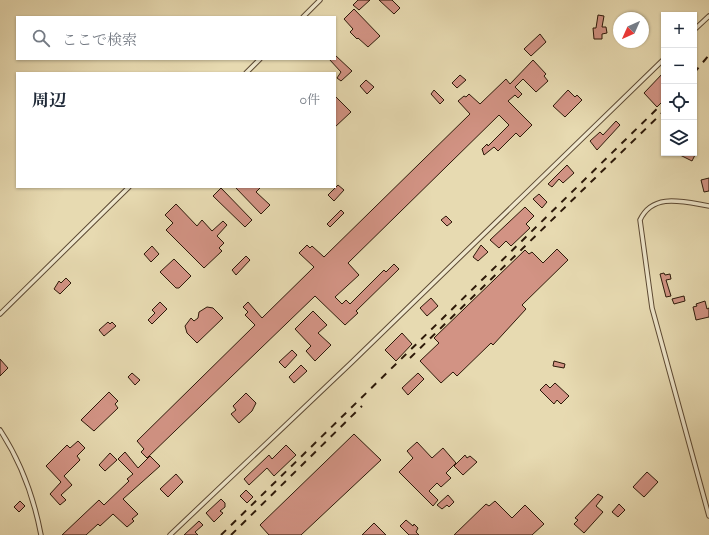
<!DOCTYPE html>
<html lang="ja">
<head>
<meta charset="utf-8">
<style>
  :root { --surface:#fff; --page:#f2f2f3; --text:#1f2937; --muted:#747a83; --line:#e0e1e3 }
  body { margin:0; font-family:"IM FELL Great Primer","Noto Serif JP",serif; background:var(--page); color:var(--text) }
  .controls { position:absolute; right:12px; top:12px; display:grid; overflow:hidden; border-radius:0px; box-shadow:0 1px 3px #0004 }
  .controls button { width:36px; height:36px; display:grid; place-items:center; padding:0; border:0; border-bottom:1px solid var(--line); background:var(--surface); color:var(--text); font:20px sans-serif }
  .compass { position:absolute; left:613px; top:12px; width:36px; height:36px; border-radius:50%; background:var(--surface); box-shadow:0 1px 3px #0004; rotate:225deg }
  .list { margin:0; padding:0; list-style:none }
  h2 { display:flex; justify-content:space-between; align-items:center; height:52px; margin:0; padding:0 16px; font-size:17px }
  h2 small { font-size:13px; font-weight:400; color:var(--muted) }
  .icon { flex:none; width:22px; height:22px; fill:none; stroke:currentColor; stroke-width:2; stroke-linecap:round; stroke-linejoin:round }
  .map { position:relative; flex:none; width:709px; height:535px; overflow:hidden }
  .search { position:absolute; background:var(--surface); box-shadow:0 1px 3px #0004; left:16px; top:16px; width:320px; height:44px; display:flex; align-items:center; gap:10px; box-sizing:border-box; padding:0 14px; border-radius:0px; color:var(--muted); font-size:15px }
  .panel { position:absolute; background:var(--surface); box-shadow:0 1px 3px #0004; left:16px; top:72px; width:320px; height:116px; border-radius:0px }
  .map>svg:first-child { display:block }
  .building { fill:#d29384; stroke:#2c1808 }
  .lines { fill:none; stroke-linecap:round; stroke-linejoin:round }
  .service-casing { stroke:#5b4832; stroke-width:5.5 }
  .service { stroke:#efe7cc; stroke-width:3.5 }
  .rail { stroke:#2c1808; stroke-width:2; stroke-dasharray:7 7; stroke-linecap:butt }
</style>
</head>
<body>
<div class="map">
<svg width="709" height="535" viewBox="0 0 709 535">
  <rect width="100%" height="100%" fill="#e7dab1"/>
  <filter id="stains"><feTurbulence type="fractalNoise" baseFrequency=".005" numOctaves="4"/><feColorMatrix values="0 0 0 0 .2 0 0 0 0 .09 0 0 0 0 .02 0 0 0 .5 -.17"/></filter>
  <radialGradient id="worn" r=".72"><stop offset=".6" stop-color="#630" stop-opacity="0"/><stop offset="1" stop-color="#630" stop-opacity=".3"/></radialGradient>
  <!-- building -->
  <path class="building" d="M358,0H370L359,10L353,5Z
    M379,0H392L400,8L394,14Z
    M354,9L380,36L368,47L358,38L357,39L350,32L353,29L344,19Z
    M598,15L604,16L602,27H606L607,33L602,34V39H594L593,28H596Z
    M540,34L546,42L531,56L524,49Z
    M335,55L352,71L341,81L337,78L341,72L329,59H335Z
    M533,60L546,74L544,76L548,81L536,92L523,79L515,87L522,94L518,98L515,95L508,101L532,125L520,137L516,133L498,151L494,147L484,155L482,149L487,144L488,146L509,125L499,115L348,263L359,275L335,297L342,304L346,300L350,304L384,270L386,272L394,264L399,269L356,311L358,313L345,325L315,296L147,458L141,452L144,449L137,441L255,325L245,315L248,312L243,307L248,302L262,318L314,267L299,253L307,245L310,248L312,246L324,257L470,114L458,101L464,96L466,97L469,94L480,104L506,79L510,84Z
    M664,72V100L657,107L644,93Z
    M460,75L466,80L457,88L452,83Z
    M366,80L374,87L367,94L360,86Z
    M434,90L444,100L440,104L431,94Z
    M568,90L575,97L577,95L582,100L565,117L553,106Z
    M335,96L351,112L335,127Z
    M616,121L620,125L597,150L590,141L600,132L603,135Z
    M676,153H696L692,161Z
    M567,165L574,173L563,183L559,179L552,187L548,184Z
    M709,178V191L704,192L701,180Z
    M338,185L344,190L334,201L328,195Z
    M235,187H261L256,192L270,205L261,214Z
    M221,188L252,220L245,227L213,196Z
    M539,194L547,202L542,208L533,199Z
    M176,204L197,226L202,220L212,231L223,221L227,225L217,236L224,243L219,248L222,251L204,268L166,230L173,223L165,215Z
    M525,207L534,216L526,224L530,228L511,246L506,241L499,248L490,240Z
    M341,210L344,213L330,227L327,224Z
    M446,216L452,222L447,226L441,220Z
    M481,245L488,252L478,261L473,257Z
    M152,246L159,254L151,262L144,254Z
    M557,249L568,260L522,305L526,309L493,345L491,343L457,376L453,372L441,383L420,361L439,343L434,338L525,250L529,254L532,252L543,263Z
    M246,256L250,260L236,275L232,270Z
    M174,259L191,276L179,288H176L160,272Z
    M664,273L665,275L670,274L671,279L666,280L671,296L666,297L660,274Z
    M66,278L71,283L60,294L54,289L59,281L61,283Z
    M684,296L685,301L674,304L672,299Z
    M431,298L438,306L427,316L420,308Z
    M705,301L707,309L709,308V317L696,320L693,307L697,306L696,304Z
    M160,302L167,309L152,324L148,320L155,313L152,310Z
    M207,307L213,308L223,318L197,343L187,333L185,326L191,318L194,321L198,318L199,312Z
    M313,311L327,325L318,333L331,345L315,361L306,351L311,346L295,329Z
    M108,322L110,324L112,322L116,326L104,336L99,330Z
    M402,333L412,344L396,361L385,350Z
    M292,350L297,355L285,368L279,362Z
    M0,359L8,368L0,376Z
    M554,361L565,364L564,368L553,366Z
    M301,365L307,371L294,383L289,377Z
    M132,373L140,380L135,385L128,377Z
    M418,373L424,379L408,395L402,388Z
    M555,383L569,396L561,404L557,400L554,404L540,390L546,384L550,388Z
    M109,392L118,401L115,404L118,408L94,431L81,420Z
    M246,393L256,403L252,411L239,423L231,414L236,410L233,406Z
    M354,434L381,460L301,535H269L260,525Z
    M78,441L85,448L77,456L80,460L64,476L72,485L61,495L66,500L60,505L50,494L61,482L46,466L67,445L70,448Z
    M417,442L432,458L443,448L456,463L446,473L451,478L441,487L437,483L429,491L438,500L433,506L399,472L413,458L407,451Z
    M286,445L296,455L274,476L267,468L249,485L244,479L269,455L272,459Z
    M125,452L138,468L150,456L160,466L123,499L138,514L132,519L134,521L127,527L113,514L100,526L98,524L86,535H62L99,500L104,505L129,481L127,479L133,474L118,459Z
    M110,453L117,460L105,471L99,465Z
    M465,455L467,458L470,456L477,462L463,475L454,466Z
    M647,472L658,482L644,497L633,487Z
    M176,474L183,482L168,497L160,489Z
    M246,490L253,497L247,503L240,496Z
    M598,494L603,497L596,506L603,512L584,533L574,524L578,520L575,518Z
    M448,495L454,502L449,507L447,505L442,509L437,505Z
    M221,499L225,503V507L220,511L223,513L214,522L206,513Z
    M20,501L25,506L19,512L14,507Z
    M495,501L512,518L525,505L544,524L532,535H454L486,504L489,506Z
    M619,504L625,510L618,517L612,512Z
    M406,520L413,526L414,524L418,528L416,532L419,535H409L400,526Z
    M199,521L203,525L195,532L198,535H184Z
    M374,523L386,535H362Z"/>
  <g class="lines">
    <defs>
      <path id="service" d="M303,17L320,0
        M694,30L709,16
        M246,73L260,59
        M709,206C684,202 653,192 640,220L652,308L709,516
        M0,314L129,187
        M0,430C21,462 34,498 41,535
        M170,535L351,363L664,59"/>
    </defs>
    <!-- service casing -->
    <use href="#service" class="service-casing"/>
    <!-- service -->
    <use href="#service" class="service"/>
    <!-- rail -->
    <path class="rail" d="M694,73L709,55
      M410,358L664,111
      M221,535L664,102
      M231,535L362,406"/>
  </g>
  <rect width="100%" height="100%" filter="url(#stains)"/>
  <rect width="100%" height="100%" fill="url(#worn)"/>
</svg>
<div class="controls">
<button>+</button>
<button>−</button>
<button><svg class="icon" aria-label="locate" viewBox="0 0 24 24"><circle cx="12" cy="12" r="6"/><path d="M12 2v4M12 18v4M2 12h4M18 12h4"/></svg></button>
<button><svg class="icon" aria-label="layers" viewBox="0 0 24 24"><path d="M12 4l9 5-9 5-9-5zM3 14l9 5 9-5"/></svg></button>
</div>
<svg class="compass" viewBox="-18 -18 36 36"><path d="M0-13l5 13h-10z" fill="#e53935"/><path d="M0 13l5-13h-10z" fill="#747a83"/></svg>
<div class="search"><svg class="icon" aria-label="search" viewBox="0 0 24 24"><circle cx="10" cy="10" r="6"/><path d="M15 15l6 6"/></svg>ここで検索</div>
<section class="panel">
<h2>周辺<small>0件</small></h2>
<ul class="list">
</ul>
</section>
</div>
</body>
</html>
